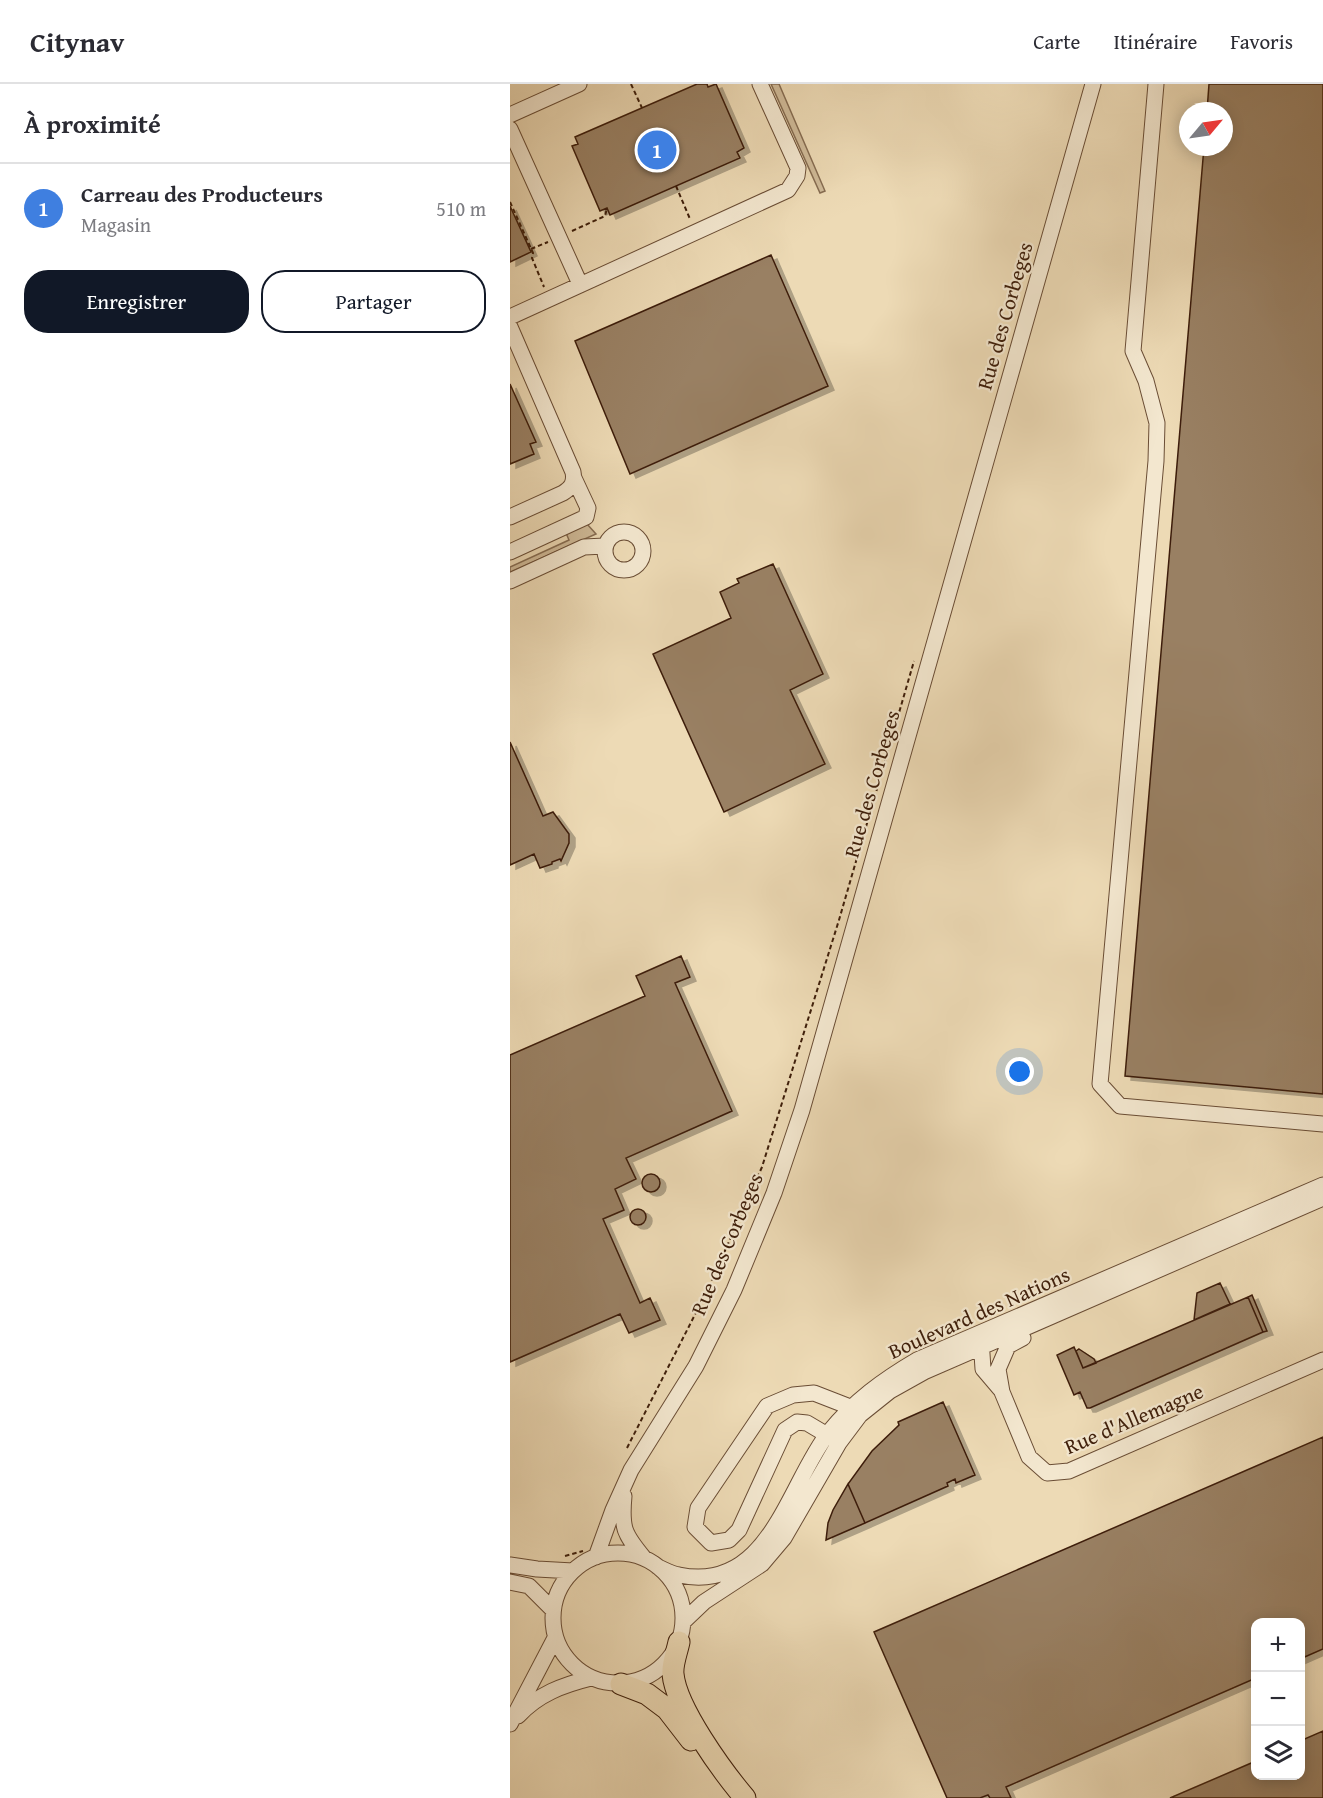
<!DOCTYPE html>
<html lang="fr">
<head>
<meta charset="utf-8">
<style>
  :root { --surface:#fff; --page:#f2f2f3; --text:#2b2b33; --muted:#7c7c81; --line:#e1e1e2; --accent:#111827 }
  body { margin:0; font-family:"Gentium Book Plus",serif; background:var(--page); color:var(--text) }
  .controls { position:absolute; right:18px; bottom:18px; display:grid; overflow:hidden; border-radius:12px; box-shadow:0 3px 15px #0003 }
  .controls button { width:54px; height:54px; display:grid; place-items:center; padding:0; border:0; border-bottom:2px solid var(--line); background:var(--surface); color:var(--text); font:30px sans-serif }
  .compass { position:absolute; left:669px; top:18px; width:54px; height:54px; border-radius:50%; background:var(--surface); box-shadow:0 3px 15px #0003; rotate:61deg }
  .you { position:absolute; left:510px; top:988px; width:21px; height:21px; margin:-15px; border:4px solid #fff; border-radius:50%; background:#1a73e8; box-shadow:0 0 0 9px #1a73e833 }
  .badge { display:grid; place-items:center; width:39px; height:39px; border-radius:50%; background:var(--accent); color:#fff; font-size:20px; font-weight:700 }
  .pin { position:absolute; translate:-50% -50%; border:3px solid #fff; box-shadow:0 2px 6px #0006 }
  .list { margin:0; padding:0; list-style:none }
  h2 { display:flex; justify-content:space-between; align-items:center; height:78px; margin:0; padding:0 24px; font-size:26px }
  h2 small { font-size:20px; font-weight:400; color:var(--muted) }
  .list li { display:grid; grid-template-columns:39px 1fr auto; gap:18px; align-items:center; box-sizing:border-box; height:90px; padding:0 24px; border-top:2px solid var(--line) }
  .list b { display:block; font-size:22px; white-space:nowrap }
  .list p { margin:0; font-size:20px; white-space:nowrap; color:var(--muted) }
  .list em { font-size:20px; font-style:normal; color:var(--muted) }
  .actions { display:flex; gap:12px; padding:18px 24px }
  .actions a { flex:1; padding:14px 0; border:2px solid var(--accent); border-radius:24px; text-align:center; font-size:21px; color:var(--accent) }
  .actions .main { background:var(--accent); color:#fff }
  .icon { flex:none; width:33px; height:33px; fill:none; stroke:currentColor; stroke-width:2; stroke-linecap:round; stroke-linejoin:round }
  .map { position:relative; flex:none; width:813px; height:1714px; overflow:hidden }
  header { display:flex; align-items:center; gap:36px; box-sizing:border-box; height:84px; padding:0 30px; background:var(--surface); border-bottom:2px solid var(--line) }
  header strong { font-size:28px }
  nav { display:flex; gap:33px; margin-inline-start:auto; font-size:21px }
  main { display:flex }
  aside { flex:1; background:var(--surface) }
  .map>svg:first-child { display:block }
  .green { fill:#cfba98; stroke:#866c51; stroke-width:1.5 }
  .building { fill:#998063; stroke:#3e1e0a; stroke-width:1.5; filter:url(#shadow) }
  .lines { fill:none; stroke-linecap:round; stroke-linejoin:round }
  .minor-casing { stroke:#6a4d35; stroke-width:17 }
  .highway-casing { stroke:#3e1e0a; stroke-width:23 }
  .path { stroke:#3e1e0a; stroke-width:2; stroke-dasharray:4.5 3; stroke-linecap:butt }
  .minor { stroke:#f3e7cf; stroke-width:15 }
  .highway { stroke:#eddab5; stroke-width:21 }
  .labels { text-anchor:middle; stroke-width:4.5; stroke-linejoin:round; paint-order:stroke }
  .street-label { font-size:21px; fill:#3e1e0a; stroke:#f3e7cf }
</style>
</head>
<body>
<header>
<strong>Citynav</strong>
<nav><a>Carte</a><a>Itinéraire</a><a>Favoris</a></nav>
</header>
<main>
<aside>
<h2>À proximité<small></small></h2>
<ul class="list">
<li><span class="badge" style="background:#3f7fe0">1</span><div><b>Carreau des Producteurs</b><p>Magasin</p></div><em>510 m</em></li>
</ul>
<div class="actions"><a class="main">Enregistrer</a><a>Partager</a></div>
</aside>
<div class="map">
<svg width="813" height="1714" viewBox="0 0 813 1714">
  <defs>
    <filter id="shadow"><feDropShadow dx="6" dy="4" stdDeviation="0" flood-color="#0004"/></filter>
  </defs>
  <rect width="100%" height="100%" fill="#eddab5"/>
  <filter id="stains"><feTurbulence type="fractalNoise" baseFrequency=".00333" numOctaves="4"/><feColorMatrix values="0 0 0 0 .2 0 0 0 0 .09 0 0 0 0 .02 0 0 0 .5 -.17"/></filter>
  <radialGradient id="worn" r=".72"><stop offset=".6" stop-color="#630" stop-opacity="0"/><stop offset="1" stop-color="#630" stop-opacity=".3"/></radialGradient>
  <!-- green -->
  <path class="green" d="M261,0H269L315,107L310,109Z
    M77,440L86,450L0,488V483L59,456L56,449Z"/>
  <!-- building -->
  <path class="building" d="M187,0H197L198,3L206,0L234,64L227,68L230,74L100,131L97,124L90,127L62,62L68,60L65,53Z
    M699,0H813V1010L615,992L694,63H714V27H697Z
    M0,122L21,168L0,178Z
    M261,171L318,302L120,390L65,257Z
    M0,300L26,358L20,360L24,370L0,380Z
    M263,480L313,590L280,606L315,680L214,728L143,570L221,534L210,508L229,499L227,495Z
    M0,658L33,732L43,728L59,750V759L51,777L50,775L42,778V780L30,784L24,770L0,781Z
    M171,872L180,893L165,899L222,1027L116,1074L126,1095L105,1105L114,1126L93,1135L130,1219L140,1214L150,1236L119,1249L110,1230L0,1278V971L135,912L126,892Z
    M132 1099a9 9 0 1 1 18 0a9 9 0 1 1-18 0Z
    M120 1133a8 8 0 1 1 16 0a8 8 0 1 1-16 0Z
    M710,1199L720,1220L684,1236L687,1209Z
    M742,1211L757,1247L753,1248L738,1213Z
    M738,1213L753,1248L580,1324H577L570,1308L564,1311L547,1271L564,1263L573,1284Z
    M569,1265L584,1275L586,1279L573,1284L566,1267Z
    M433,1318L465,1391L446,1399L445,1395L437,1399L438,1402L355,1439L338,1400L362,1367L389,1341L388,1338Z
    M813,1353V1565L790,1575V1538H746V1594L496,1703L501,1714H480L478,1711L470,1714H437L364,1548Z
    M338,1400L355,1439L316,1456L318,1439L323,1426Z
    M813,1647V1714H660L746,1677V1692H790V1657Z"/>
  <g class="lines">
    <defs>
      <path id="minor" d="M646,0L623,267L636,297L647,339L646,377L590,1000L610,1022L813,1040
        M0,31L69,0
        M0,45L70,200
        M0,233L278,106L287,92L288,84L250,0
        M0,243L63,388C65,399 61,404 53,409L0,433
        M95 467a19 19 0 1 1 38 0a19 19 0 1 1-38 0Z
        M0,468L76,433L78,424L64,394
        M0,497L74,463L95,462
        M513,1254L498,1262L488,1285L492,1308L519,1373L537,1389L559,1387L813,1276
        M471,1255L473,1285L490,1305
        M324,1355L297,1339L287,1338L275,1346L229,1446L219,1456L201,1459L185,1443L188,1424L257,1322L283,1311L304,1309L340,1323
        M114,1412C111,1444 114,1450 134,1474
        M43 1534a65 65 0 1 1 130 0a65 65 0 1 1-130 0Z
        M86,1473L103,1426L121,1386L186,1282L224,1206L264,1109L292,1026L583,0
        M0,1481L27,1485L63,1487
        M148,1483C155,1486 162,1490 169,1491C259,1510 278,1400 319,1348C344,1317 373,1296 407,1276L813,1101
        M0,1498L19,1502L43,1526
        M173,1538L194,1518L252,1480L274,1454L329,1359L350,1331L380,1307L414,1288L813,1114
        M8,1632C28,1610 53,1601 81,1594
        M0,1640L45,1554"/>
      <path id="highway" d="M169,1558C167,1568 162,1580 163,1590C166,1624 213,1688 235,1714
        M111,1600L137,1610L157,1625L181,1656"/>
    </defs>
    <!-- minor casing -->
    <use href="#minor" class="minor-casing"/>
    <!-- highway casing -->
    <use href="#highway" class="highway-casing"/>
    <!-- path -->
    <path class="path" d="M121,0L132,24
      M166,102L180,135
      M0,118L23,169L22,174L34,203
      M62,147L95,132L97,124
      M21,165L38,158
      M117,1364L198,1205L252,1083L329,836L404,577
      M55,1472L73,1467"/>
    <!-- minor -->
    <use href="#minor" class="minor"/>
    <!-- highway -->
    <use href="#highway" class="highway"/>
  </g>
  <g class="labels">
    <!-- street labels -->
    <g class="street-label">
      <text transform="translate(495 232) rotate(-74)" y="7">Rue des Corbeges</text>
      <text transform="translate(362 700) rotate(-74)" y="7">Rue des Corbeges</text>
      <text transform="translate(217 1160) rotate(-67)" y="7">Rue des Corbeges</text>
      <text transform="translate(469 1229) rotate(-24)" y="7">Boulevard des Nations</text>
      <text transform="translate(624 1335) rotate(-23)" y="7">Rue d'Allemagne</text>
    </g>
  </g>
  <rect width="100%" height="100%" filter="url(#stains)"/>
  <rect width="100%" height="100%" fill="url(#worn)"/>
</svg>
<div class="controls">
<button>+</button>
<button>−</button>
<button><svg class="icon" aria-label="layers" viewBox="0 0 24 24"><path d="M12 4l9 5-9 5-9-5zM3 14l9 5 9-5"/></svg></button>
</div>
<svg class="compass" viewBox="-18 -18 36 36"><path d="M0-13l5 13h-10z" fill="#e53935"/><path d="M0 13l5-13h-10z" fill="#7c7c81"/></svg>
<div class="you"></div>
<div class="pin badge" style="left:147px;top:66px;background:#3f7fe0">1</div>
</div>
</main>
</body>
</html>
